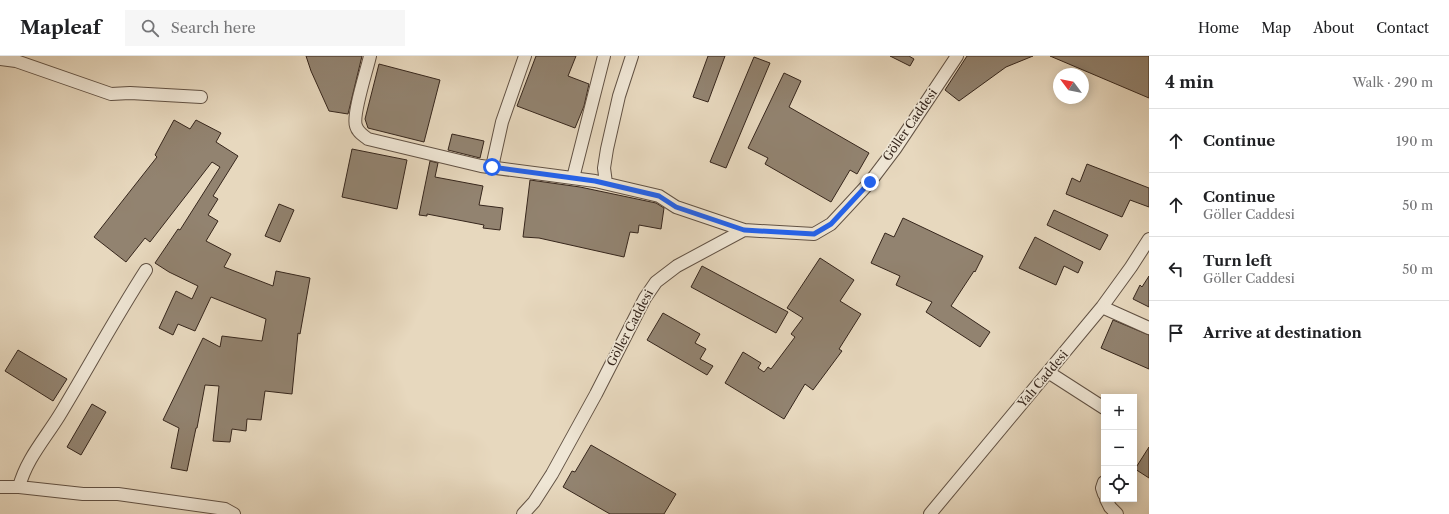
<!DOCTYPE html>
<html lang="en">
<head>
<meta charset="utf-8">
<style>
  :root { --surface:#fff; --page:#f6f6f6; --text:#202124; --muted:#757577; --line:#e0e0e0 }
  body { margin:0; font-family:"Libre Caslon Text",serif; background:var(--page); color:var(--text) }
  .controls { position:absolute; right:12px; bottom:12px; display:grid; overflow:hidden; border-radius:0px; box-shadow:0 2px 10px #0003 }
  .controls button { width:36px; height:36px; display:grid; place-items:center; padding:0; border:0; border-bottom:1px solid var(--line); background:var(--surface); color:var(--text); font:20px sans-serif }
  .compass { position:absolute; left:1053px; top:12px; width:36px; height:36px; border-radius:50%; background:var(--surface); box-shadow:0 2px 10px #0003; rotate:302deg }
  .stop { position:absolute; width:12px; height:12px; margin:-9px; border:3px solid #2563eb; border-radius:50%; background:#fff }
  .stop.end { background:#2563eb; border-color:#fff; box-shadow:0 1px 4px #0008 }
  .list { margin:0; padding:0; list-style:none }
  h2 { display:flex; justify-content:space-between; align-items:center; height:52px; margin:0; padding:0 16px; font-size:17px }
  h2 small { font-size:13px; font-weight:400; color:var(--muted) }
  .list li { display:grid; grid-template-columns:26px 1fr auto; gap:12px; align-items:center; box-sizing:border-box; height:64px; padding:0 16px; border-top:1px solid var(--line) }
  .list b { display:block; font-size:15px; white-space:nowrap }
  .list p { margin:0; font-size:13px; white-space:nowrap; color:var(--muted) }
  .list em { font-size:13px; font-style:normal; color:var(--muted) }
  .icon { flex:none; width:22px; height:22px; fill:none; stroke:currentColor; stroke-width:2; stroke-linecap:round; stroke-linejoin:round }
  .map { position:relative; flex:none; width:1149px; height:458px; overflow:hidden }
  header { display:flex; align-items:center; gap:24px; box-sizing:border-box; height:56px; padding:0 20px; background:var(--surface); border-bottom:1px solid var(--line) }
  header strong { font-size:19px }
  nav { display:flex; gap:22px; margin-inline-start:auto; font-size:14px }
  .search { width:280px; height:36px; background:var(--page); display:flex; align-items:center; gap:10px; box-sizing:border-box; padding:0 14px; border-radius:0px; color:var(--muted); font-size:15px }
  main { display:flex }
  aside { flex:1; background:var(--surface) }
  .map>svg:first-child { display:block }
  .building { fill:#928370; stroke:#36261c }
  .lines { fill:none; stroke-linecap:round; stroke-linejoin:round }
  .minor-casing { stroke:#625244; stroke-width:14 }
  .minor { stroke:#efe6d5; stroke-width:12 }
  .route { stroke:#2563eb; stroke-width:5 }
  .labels { text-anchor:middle; stroke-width:3.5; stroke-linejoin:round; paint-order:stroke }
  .street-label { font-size:12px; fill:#36261c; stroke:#efe6d5 }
</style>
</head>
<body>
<header>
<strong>Mapleaf</strong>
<div class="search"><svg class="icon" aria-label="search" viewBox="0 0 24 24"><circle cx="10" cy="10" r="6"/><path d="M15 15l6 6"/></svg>Search here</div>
<nav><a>Home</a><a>Map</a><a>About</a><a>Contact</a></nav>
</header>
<main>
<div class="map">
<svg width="1149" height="458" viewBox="0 0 1149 458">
  <rect width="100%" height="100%" fill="#e7d8be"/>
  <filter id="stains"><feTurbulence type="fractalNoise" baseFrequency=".005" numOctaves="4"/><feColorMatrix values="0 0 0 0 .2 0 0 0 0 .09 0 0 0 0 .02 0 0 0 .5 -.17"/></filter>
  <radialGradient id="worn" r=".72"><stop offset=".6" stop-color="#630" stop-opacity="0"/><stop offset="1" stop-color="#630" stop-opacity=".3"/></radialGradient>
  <!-- building -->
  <path class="building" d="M306,0H362L348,58L329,55L311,15Z
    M536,0H576L568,20L589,28L584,50L575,72L517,50Z
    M708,0H725L708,46L693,41Z
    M890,0H909L914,3L910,10Z
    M967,0H1033L1006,11L959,45L945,34Z
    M1050,0H1149V42Z
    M754,1L770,7L726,112L710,106Z
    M379,8L440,24L424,86L368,72L365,63Z
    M784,17L801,25L789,51L869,97L857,118L850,114L831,146L765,108L768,102L748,92Z
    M174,64L190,73L196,64L221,77L216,86L238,100L213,140L218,143L208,159L218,165L206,185L231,198L224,211L273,230L276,215L310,222L300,278L298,277L292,338L265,335L261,364L247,363L246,375L232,373L230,386L213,385L219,330L205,329L197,372H196L187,415L171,412L179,372L163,364L203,282L220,291L222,280L262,285L266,263L211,241L195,275L178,268L173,279L159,272L176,235L192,243L198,230L169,216L155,207L178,173L180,174L220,111L212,106L150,186L145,182L126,206L94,181L157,101L155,99Z
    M452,78L484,85L480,102L448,94Z
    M352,93L407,104L397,153L342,141Z
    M430,105L438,107L435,121L483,130L479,149L503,152L500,174L483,172L484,169L427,158V160L419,159Z
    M1087,108L1149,132V151L1130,144L1122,161L1066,138L1072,122L1080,126Z
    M530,124L580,131L656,147L664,152L661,173L639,169L638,177L630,176L624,201L539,182L523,181Z
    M279,148L294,154L280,186L265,180Z
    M1054,154L1108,179L1100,194L1047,169Z
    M903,162L983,200L975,216L974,215L951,250L990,276L980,291L926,256L932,246L896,229L900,220L871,207L885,177L894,181Z
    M1035,181L1083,206L1078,217L1064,210L1056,229L1019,212Z
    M820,202L854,224L840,245L861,258L839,293L842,295L813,334L805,328L784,363L725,327L743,296L761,307L758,312L764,316L768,311L771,313L795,281L791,278L803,262L787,252Z
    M702,210L788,256L776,277L691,231Z
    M1149,220V251L1133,243L1140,229L1142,231Z
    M663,257L700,278L695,287L706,293L700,303L713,310L707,319L647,284Z
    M1113,264L1149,279V313L1101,292Z
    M18,294L67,323L53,345L5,315Z
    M92,348L106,356L81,399L67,391Z
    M591,389L676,438L664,458H610L563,431L572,415L575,416Z
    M1149,391V422L1135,413Z"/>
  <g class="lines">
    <defs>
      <path id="minor" d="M370,0C367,14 352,59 356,70C358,77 363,79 368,83L481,110L595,125L659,140L676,151L744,174
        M0,3L16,5L111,38L130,37L201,41
        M492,111L502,66L525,0
        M573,122L604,0
        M606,127L604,112L607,93L619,40L632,0
        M1102,251L1149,272
        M1048,316L1104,352
        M1104,426L1102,432L1104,438
        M0,431H19L83,438H118L225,453L234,458
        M19,431C26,404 44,384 59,360C88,312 115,262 146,214
        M1106,443L1110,451L1117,458
        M523,458L534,446L552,418L596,338L645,242L656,226L677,210L744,174L814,178L831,168L846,152L870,126L895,93L957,0
        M930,458L1102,251L1131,211L1149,183"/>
    </defs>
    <!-- minor casing -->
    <use href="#minor" class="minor-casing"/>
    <!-- minor -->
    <use href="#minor" class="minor"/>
  </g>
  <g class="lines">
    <!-- route -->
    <path class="route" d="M492,111L595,125L659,140L676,151L744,174L814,178L831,168L870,126"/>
  </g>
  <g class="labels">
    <!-- street labels -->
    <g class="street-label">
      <text transform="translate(910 69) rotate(-55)" y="4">Göller Caddesi</text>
      <text transform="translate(630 272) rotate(-62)" y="4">Göller Caddesi</text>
      <text transform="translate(1043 323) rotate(-50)" y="4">Yalı Caddesi</text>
    </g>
  </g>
  <rect width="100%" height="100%" filter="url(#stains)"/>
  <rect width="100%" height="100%" fill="url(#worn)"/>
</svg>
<div class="controls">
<button>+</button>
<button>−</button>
<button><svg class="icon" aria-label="locate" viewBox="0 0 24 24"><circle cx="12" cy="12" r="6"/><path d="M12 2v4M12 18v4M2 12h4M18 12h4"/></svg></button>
</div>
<svg class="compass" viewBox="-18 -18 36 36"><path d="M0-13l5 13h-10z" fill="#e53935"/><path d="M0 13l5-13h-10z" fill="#757577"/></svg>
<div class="stop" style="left:492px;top:111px"></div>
<div class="stop end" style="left:870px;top:126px"></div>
</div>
<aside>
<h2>4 min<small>Walk · 290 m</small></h2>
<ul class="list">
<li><svg class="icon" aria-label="ahead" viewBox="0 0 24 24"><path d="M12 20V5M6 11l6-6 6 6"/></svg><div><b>Continue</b></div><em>190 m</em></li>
<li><svg class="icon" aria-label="ahead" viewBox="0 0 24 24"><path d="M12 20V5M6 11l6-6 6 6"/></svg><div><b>Continue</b><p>Göller Caddesi</p></div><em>50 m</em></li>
<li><svg class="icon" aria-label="left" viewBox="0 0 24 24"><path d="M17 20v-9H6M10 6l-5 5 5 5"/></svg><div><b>Turn left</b><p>Göller Caddesi</p></div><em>50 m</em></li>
<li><svg class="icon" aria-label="arrive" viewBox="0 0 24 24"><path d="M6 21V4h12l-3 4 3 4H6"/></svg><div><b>Arrive at destination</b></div></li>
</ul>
</aside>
</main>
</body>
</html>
